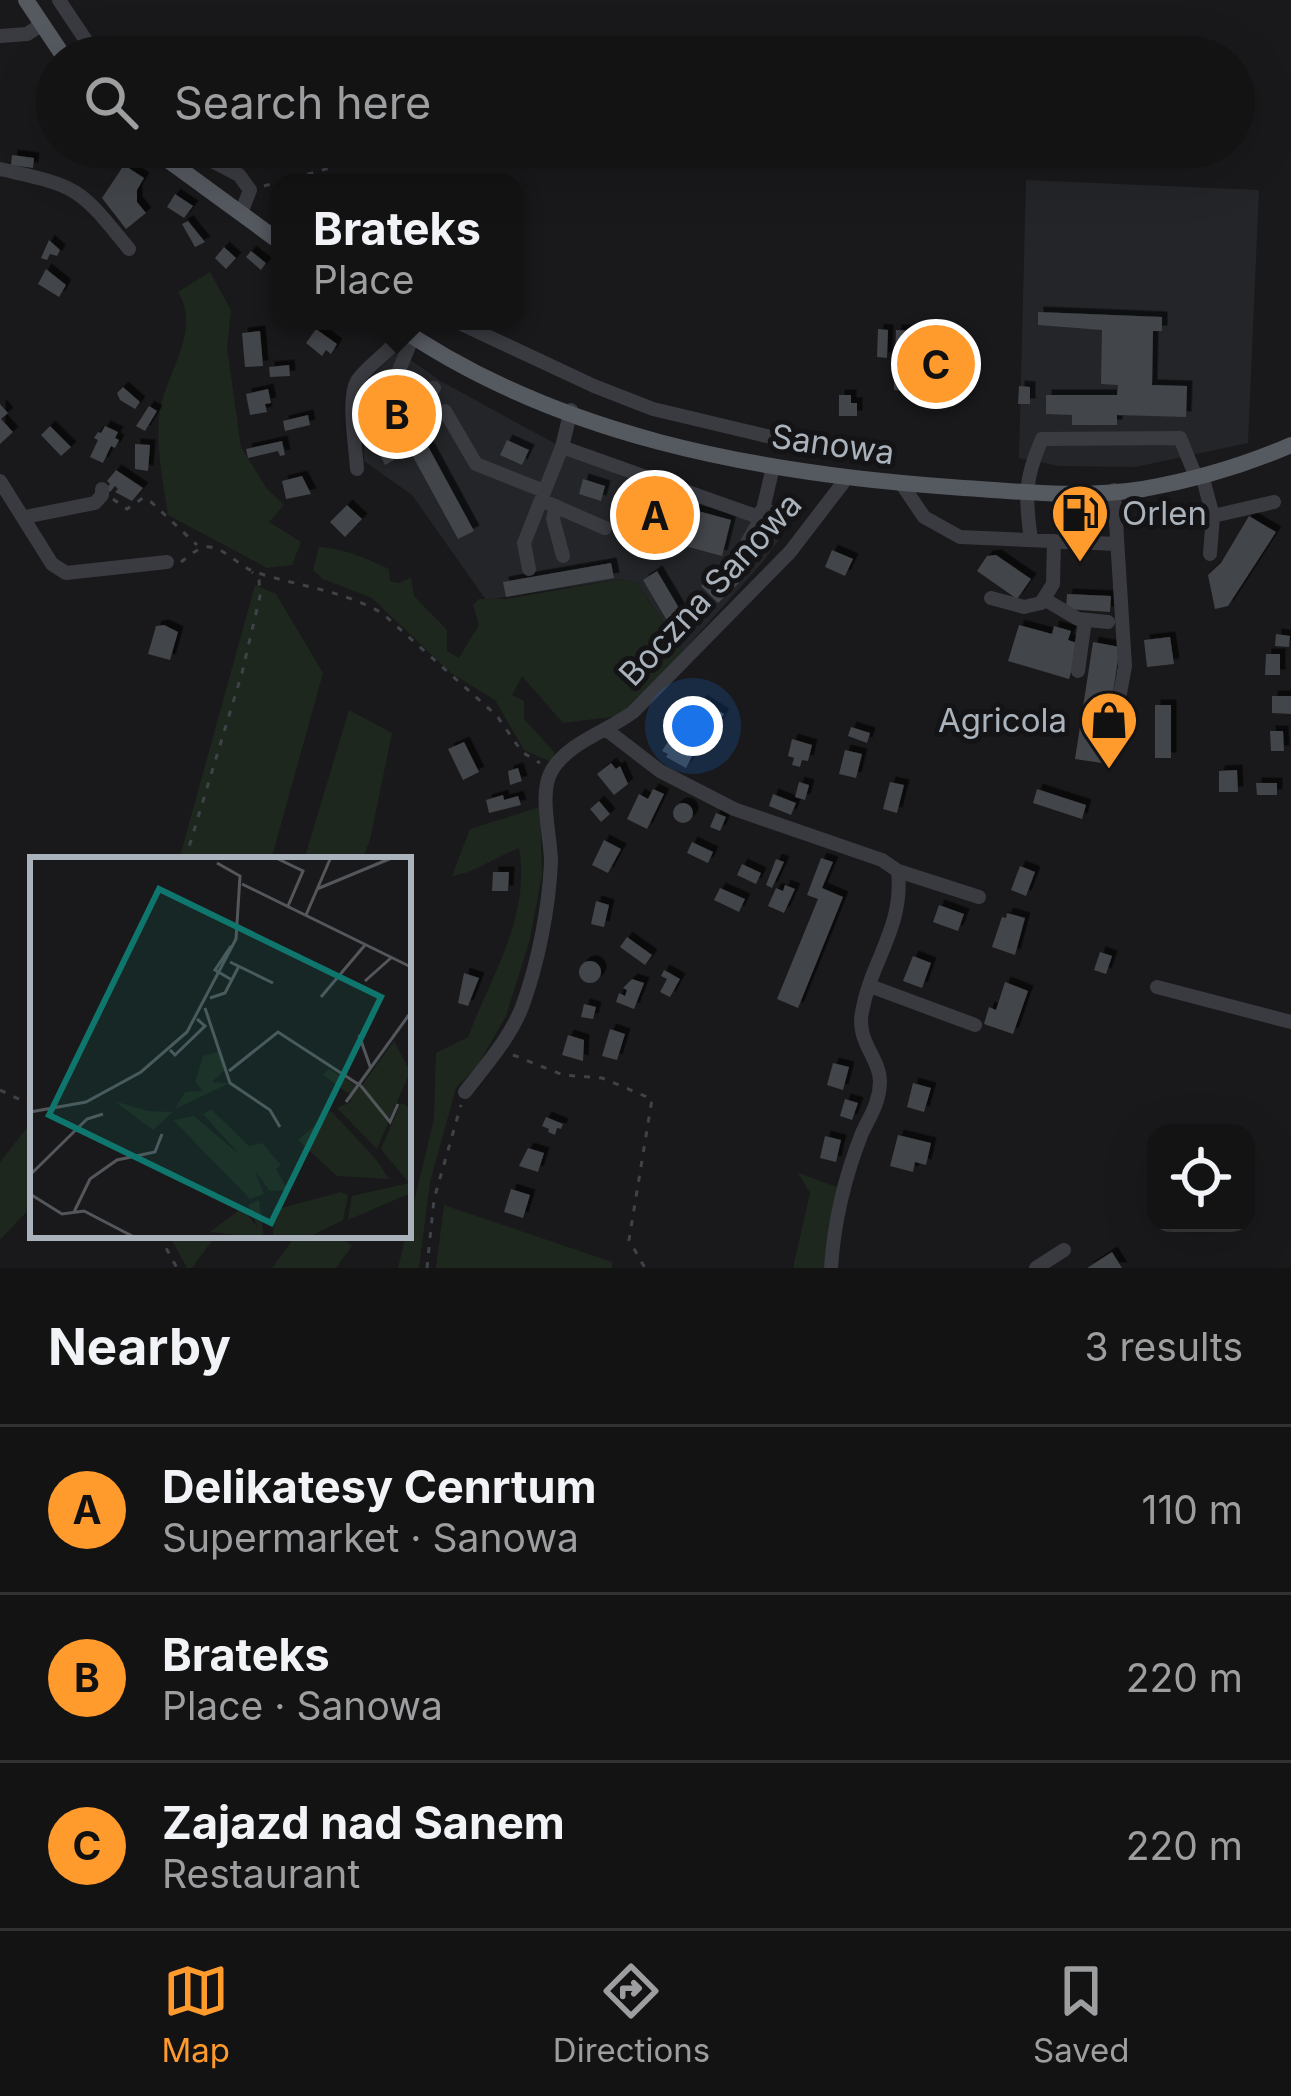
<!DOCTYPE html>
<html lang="en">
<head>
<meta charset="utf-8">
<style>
  :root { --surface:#131314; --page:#1c1c1d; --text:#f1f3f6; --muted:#9d9ea0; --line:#323234; --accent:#ff9a2d }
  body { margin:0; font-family:Inter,sans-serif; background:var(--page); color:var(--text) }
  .controls { position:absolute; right:36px; bottom:36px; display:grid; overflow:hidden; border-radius:24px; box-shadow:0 12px 48px #0002 }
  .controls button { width:108px; height:108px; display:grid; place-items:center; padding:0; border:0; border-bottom:3px solid var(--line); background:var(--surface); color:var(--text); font:60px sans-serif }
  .you { position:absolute; left:693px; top:726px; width:42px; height:42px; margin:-30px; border:9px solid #fff; border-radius:50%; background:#1a73e8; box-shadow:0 0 0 18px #1a73e833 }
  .badge { display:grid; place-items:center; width:78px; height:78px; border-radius:50%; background:var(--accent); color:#111; font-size:39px; font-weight:700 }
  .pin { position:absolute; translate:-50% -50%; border:6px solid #fff; box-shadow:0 3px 12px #0006 }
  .popup { position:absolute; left:271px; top:174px; width:252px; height:156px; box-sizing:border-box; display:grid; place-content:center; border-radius:24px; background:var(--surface); filter:drop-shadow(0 3px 9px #0005); font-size:39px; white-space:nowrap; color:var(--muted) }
  .popup b { font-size:45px; color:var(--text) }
  .popup::after { content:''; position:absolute; left:50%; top:100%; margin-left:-24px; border:24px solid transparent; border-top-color:var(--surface) }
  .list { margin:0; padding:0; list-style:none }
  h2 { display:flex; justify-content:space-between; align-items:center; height:156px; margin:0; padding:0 48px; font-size:51px }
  h2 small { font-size:39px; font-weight:400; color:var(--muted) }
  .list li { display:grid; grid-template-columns:78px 1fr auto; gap:36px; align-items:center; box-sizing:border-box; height:168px; padding:0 48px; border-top:3px solid var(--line) }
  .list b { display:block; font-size:45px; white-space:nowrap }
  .list p { margin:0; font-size:39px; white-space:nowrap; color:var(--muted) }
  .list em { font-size:39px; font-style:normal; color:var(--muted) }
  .icon { flex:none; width:66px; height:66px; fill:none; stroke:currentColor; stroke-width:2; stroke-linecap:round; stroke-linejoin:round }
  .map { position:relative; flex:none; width:1291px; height:1268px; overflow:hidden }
  .search { position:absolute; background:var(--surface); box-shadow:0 12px 48px #0002; left:36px; right:36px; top:36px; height:132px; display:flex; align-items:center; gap:30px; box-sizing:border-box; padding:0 42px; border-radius:66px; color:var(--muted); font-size:45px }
  .sheet { height:660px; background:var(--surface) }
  nav { display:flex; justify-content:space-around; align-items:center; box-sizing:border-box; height:168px; border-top:3px solid var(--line); background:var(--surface); font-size:33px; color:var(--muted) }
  nav a { display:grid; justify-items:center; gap:6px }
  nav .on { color:var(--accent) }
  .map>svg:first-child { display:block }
  .built { fill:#242528 }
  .green { fill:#1e271e }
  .building { fill:#434448; filter:url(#shadow) }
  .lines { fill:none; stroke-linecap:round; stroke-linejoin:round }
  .path { stroke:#3f4348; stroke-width:3; stroke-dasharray:6 9; stroke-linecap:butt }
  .minor { stroke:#393b40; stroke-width:14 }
  .major { stroke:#555960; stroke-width:16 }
  .labels { text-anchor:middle; stroke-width:10; stroke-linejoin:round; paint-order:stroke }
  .street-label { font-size:33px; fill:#aab2bc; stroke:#141416 }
  .poi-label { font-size:33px; fill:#aab2bc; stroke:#141416; text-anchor:start }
  .inset-road { fill:none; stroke:#53565b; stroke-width:3 }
  .view { fill:#0f766e; fill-opacity:0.15; stroke:#0f766e; stroke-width:6 }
  .inset-edge { fill:none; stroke:#aab2bc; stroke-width:6 }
</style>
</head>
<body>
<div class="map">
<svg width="1291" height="1268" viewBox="0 0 1291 1268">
  <defs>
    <filter id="shadow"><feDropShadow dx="5.5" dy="-5.5" stdDeviation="0" flood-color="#0009"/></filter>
  </defs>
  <rect width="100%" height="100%" fill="#19191b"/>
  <!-- built -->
  <path class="built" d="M1026,180L1259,190L1248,443L1135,467L1059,466L1019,458Z
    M398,351L442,382L578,456L794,519L762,563L683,651L637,583L621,579L486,600L412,495L364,461V383Z"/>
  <!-- green -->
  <path class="green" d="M210,272L231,310L227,348L241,447L267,489L284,505L269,522L301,542L292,565L267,568L168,515C163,482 155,443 160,410C167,371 202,330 178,292Z
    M319,547C346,549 365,558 389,569L390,581L398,583L411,578L414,596L447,630V651L459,658L479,625L473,605L479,599H506L621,579L637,583L683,651L619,716L563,723L522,676L512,695L524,701V719L555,753L551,762L524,750L495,700L451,673L372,598L323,579L313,570Z
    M255,585L276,594L323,673L271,860H179Z
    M349,710L392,733L370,840L362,860H304Z
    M540,807L542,875L530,939L506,1016L478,1065L456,1088L430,1182L419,1268H398L434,1119L436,1053L468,1037C492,974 531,916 519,848C497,856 474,873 452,876L470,829Z
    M33,1120V1205L0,1240V1162Z
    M798,1173L840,1188L824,1268H793L810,1193Z
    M444,1205L612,1262V1268H436Z
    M169,1235H216L192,1268H187Z
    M296,1235H338L352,1246L336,1268H272Z"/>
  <!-- building -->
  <path class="building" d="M12,155L34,158L33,168L11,165Z
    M124,165L144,178L137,190V202L146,213L126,229L102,198Z
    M175,194L193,206L184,218L167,207Z
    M188,221L205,242L195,247L182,224Z
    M49,240L60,250L57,256L50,254L47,260L41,258Z
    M224,247L236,258L226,269L215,258Z
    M251,251L266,263L261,270L246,257Z
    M46,269L66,285L59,297L38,284Z
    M1038,312L1162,317V331H1153L1152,385L1187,386L1186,417L1117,415V425H1072V415L1046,414V395H1117L1118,385L1101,384L1102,330L1038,325Z
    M316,329L337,344L331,354L326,350L322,356L306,343Z
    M878,329L888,330L887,358L877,357Z
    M896,330L948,332L947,381H942V391H929L928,398L907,397V391L894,390V369L926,370V359L895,358Z
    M260,331L263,366L245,367L242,333Z
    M289,365L290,376L270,377L269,367Z
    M1019,386L1030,387V404H1018Z
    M123,387L140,402L135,409L120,400L117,393Z
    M268,389L271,403L265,404L267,412L250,415L246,394Z
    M839,395H851V403H857V416H839Z
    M0,404L8,413L1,419L13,432L0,444Z
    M398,405L405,417L411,415L474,531L458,539L388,411Z
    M149,406L157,411L145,431L136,426Z
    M308,415L310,425L285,431L283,421Z
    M50,426L71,447L61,456L41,435Z
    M105,426L118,432L115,438L119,440L115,448L111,446L103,463L90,457L98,440L94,438L98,432L101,433Z
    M386,431L399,457L385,465L371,438Z
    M507,440L529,450L522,465L500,455Z
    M282,441L285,455L280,456L278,451L248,458L246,449Z
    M135,444L150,445L148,471L135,469Z
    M116,470L143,488L132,501L115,492L118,489L115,486L110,492L106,489L110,484L107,481Z
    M302,476L311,494L286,499L282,481Z
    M583,479L605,486L601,501L579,494Z
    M628,492L731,520L722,556L618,528Z
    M347,505L362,519L345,537L330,522Z
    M1249,516L1276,532L1228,606L1215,609L1208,575L1221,563Z
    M832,550L853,559L845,576L825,567Z
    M996,555L1031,579L1017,599L977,571L987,556Z
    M728,560L745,577L718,603L701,586Z
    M611,563L614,578L506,597L503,582Z
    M657,571L689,625L675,634L643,580Z
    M1067,594L1111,596L1110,612L1066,609Z
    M164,625L178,632L170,660L148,654L156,626Z
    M1019,625L1052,634L1054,626L1071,631L1068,640L1080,644L1069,679L1008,661Z
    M1276,634L1290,636L1289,647L1275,646Z
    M1170,637L1174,664L1147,667L1144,640Z
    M1093,642L1120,647L1102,763L1075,759Z
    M1266,654H1280V675H1265Z
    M1272,696H1291V714L1272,713Z
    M701,700L724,714L716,727L693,713Z
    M1155,705H1171V758H1155Z
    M851,727L870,733L867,743L848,736Z
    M1270,731H1283L1284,751H1271Z
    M792,739L812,745L808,761L802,760L800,767L792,765L794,758L788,756Z
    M464,742L479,772L463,780L448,749Z
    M667,743L692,756L686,768L666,757L668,754L662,751Z
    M845,750L862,754L856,778L839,774Z
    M611,763L616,769L620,766L628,784L614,795L597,774Z
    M518,768L522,781L510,785L508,771Z
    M1237,770L1238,792H1219V771Z
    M799,782L809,785L805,800L795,797Z
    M890,782L904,785L897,813L883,809Z
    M1256,783H1277V795H1257Z
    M653,789L664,794L647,829L627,819L639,794L648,799Z
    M1037,789L1086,805L1082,819L1033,803Z
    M773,794L796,803L791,815L769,806Z
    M503,795L504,800L518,796L521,805L489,813L486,800Z
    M599,801L610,814L601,822L590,809Z
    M673 813a10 10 0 1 1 20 0a10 10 0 1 1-20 0Z
    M716,813L726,817L720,831L710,827Z
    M604,840L621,849L608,873L592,865Z
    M692,842L713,852L708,863L687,853Z
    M821,858L833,862L822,888L843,897L798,1008L777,999L818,899L807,895Z
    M776,859L784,862L772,888L766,885Z
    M742,864L761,873L756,884L737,875Z
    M1020,866L1035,872L1026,896L1011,890Z
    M493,872H509L508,891H492Z
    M785,885L795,889L784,913L768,906L776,888L783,891Z
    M720,888L745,899L739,912L714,900Z
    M596,901L609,905L604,927L591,924Z
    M939,905L964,914L958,931L933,922Z
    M1007,913L1025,918L1015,955L992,947L1002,917L1006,918Z
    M627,937L652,955L645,965L620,947Z
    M1100,952L1112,956L1106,974L1094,970Z
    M913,956L931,963L922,988L903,981Z
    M579 972a11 11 0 1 1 22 0a11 11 0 1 1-22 0Z
    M664,970L680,979L670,997L660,992L667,979L661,976Z
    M464,973L479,978L468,1006L458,1003Z
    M632,979L644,983L634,1009L616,1002L619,993L625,996L627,990L623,988Z
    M1005,982L1028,991L1013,1034L984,1024L989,1007L996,1010Z
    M584,1004L596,1007L593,1019L581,1017Z
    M610,1029L625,1034L617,1060L602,1056Z
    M568,1035L584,1040L583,1061L562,1055Z
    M833,1063L849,1067L843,1090L827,1085Z
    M913,1083L931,1088L924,1112L907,1107Z
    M845,1099L858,1103L852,1120L840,1116Z
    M546,1117L563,1124L561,1129L557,1128L555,1135L548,1132L549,1129L542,1126Z
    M898,1135L931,1143L926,1165L915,1162L913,1172L890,1166Z
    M825,1136L841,1140L836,1162L820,1158Z
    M528,1148L544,1153L538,1172L519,1166Z
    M511,1189L530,1195L523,1218L504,1212Z
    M1112,1252L1122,1268H1087Z"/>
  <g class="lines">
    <!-- path -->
    <path class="path" d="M264,186L352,162L377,147
      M113,499L127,509L143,498L149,500L197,545
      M181,562C188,557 196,549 205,547C223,545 239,567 255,572C297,586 342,590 382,613L497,716L522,752L540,763
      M185,860L242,673L260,596L259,580L252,572
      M513,1055L563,1075L602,1078L652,1099L629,1240L645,1268
      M0,1090L33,1106
      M159,1235L177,1268
      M427,1268L434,1199L461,1105"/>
    <!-- minor -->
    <path class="minor" d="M59,0L97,57
      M0,36L27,34L41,25
      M185,147L239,175L250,190L241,213
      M0,169C79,187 78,186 129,249
      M455,321L594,386L653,409L775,438
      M398,373L419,390L434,388
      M571,410L562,447L761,518L773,467
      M373,411L381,392L398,373L413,336
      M445,411L476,464L544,491
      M562,447L541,500L605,528
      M357,469C356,449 347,398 357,381C370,362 392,352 404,331
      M1202,475L1213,516L1210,554
      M0,481L52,564L66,573L167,562
      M901,483L924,517L960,537L1116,544
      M556,506L553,519L563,556
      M762,510L792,514
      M1213,516L1274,502
      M25,517L95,503L102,495V489
      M1031,540C1025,497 1024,480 1042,439L1180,438L1196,477
      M741,554L761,518
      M529,569L524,543L541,500
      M991,598L1024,607L1041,603L1053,584L1054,541
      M1044,599L1078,619L1108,622
      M1078,671L1085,620
      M608,731L660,771L734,809L882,860L898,871C904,928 871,960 862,1012C856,1042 880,1058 880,1081C880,1102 870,1116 862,1133C845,1176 834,1222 831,1268
      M1112,737L1125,666L1114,490
      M898,871L979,897
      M870,986L975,1025
      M1157,987L1291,1022
      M465,1092C485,1066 510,1038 522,1007C538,964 549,908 551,862C551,836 538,793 552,770C569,742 608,731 633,712L790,552L846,479
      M1036,1268L1064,1250"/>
    <!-- major -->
    <path class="major" d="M26,0L64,57
      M150,147L280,242
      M390,321C553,436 757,473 951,487C1013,491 1081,499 1143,489C1194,480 1243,466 1291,445"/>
  </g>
  <!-- icons -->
  <defs>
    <symbol id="fuel-pin" viewBox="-11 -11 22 30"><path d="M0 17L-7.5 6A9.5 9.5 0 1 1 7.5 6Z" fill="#ff9a2d" stroke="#141416"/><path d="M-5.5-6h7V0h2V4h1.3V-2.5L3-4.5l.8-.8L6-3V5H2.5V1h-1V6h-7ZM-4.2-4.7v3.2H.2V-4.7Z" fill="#111"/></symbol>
    <symbol id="shop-pin" viewBox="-11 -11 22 30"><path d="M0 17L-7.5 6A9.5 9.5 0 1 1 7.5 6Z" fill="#ff9a2d" stroke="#141416"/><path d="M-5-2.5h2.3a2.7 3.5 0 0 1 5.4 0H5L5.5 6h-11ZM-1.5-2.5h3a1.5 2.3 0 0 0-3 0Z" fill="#111"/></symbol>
  </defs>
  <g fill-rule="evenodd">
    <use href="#fuel-pin" x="1047" y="480" width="66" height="90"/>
    <use href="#shop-pin" x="1076" y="687" width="66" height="90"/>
  </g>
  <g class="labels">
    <!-- street labels -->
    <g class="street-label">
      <text transform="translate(833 444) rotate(8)" y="12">Sanowa</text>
      <text transform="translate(710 589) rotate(-47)" y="12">Boczna Sanowa</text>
    </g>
    <!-- poi labels -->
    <g class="poi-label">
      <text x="1122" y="525">Orlen</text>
      <text x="1067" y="732" text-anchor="end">Agricola</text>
    </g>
  </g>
  <!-- overview -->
  <g transform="translate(30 857)">
    <rect width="381" height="381" fill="#19191b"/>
    <path d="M364,184L380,215L347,292L307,251L321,245L319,237L293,218L299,212L330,231ZM191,194L197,211L182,225L200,226L145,252L155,235L173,234L165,225L173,199ZM84,244L118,254L143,255L123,273ZM371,246L381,251V336L318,363L322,339L379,326L351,292ZM181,252L219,289L232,286L251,308L246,312L258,333L240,334L225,314L234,337L220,342L143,263L164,259L210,298L173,257ZM301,254L345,301L359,322L307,319L268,283ZM311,335L318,338L313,363L277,381H243L244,353ZM229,343L234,381L180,375L212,351L228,371L218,348Z" fill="#1e271e"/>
    <path class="inset-road" d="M246,1L273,14L258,49M212,27L381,110M287,32L364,0M276,58L301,0M201,89L185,113L202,123M200,105L243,126M335,124L362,100M291,140L335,88M180,141L195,136L209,109M175,151L200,226L240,253L250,270M329,178L341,212M140,193L145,198L175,169L167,162M199,214L248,175L331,229M331,229L360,265L368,247M316,245L381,155M0,255L56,245L111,215L157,175L206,82L210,19L187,6M0,318L57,262L73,257M0,337L32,357L54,354L106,381M44,355L60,322L87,303L125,295L132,277"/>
    <path class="view" d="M129,32L351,140L241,366L19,258Z"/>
    <rect width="381" height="381" class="inset-edge"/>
  </g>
</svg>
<div class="controls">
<button><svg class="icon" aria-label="locate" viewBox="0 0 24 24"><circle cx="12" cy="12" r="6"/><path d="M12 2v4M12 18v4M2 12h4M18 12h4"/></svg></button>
</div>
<div class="you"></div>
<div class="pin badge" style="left:655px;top:515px">A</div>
<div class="pin badge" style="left:397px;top:414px">B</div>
<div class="popup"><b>Brateks</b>Place</div>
<div class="pin badge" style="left:936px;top:364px">C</div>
<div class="search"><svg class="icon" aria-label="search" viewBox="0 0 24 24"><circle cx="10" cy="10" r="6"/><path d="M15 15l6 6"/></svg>Search here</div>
</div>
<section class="sheet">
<h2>Nearby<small>3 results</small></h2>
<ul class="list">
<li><span class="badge">A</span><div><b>Delikatesy Cenrtum</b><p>Supermarket · Sanowa</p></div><em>110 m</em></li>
<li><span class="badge">B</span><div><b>Brateks</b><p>Place · Sanowa</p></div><em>220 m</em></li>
<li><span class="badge">C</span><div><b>Zajazd nad Sanem</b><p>Restaurant</p></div><em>220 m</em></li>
</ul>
</section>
<nav>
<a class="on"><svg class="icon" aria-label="map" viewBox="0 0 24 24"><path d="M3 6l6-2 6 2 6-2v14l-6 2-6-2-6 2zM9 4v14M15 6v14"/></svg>Map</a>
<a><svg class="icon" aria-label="directions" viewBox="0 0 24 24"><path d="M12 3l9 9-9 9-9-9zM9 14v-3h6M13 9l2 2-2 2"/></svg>Directions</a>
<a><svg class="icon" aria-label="saved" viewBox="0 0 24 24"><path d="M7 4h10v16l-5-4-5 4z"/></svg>Saved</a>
</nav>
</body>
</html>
